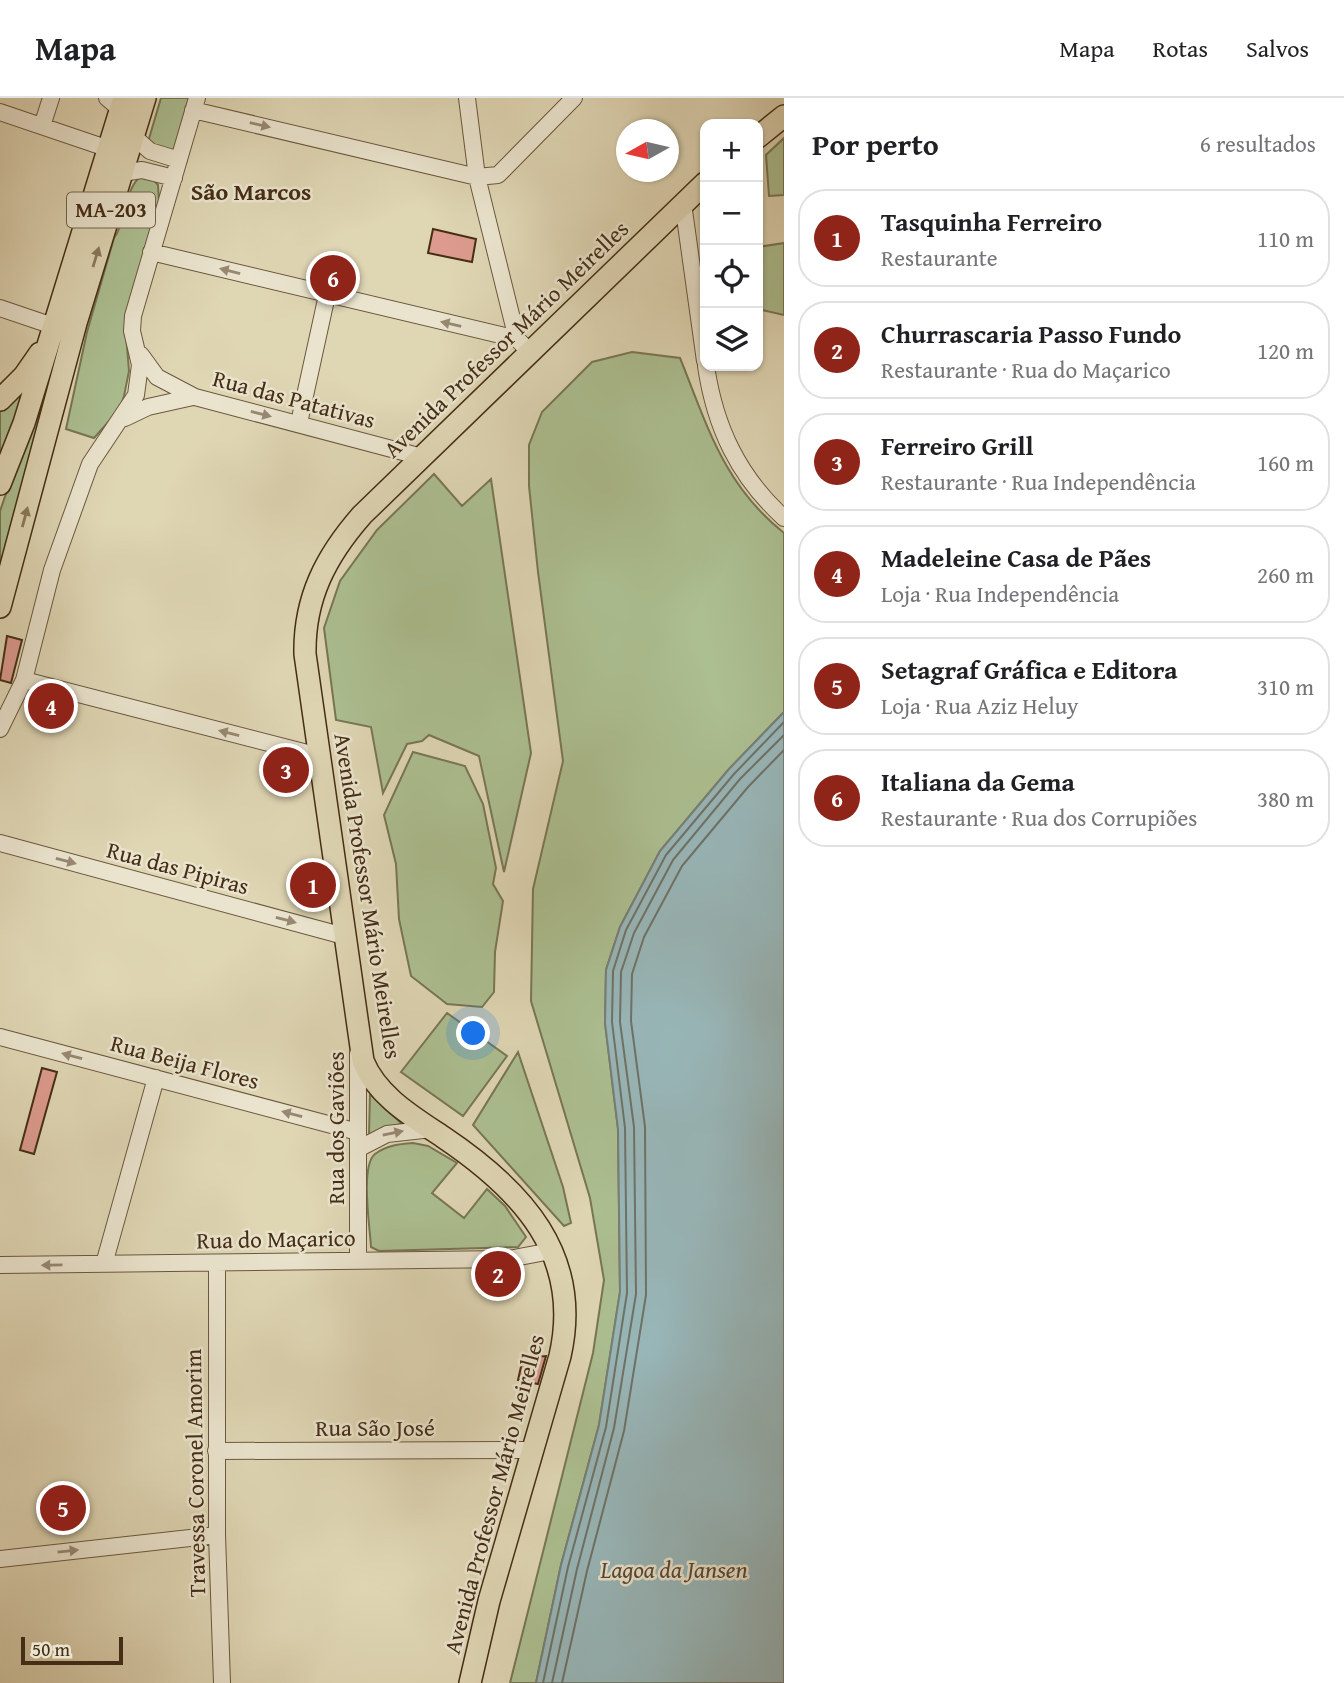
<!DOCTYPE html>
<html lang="pt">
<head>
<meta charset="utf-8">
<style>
  :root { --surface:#fff; --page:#f6f6f6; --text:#202124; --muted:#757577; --line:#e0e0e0; --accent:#8f2418 }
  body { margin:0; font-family:"Gentium Book Plus",serif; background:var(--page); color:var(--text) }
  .controls { position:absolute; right:21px; top:21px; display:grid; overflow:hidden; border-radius:14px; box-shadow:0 2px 5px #0004 }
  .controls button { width:63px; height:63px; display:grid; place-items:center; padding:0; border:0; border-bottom:2px solid var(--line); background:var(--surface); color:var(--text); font:35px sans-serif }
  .compass { position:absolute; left:616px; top:21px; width:63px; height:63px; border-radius:50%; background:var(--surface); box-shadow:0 2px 5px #0004; rotate:262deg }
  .scale { position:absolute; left:21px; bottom:18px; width:102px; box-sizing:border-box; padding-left:7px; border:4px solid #452d16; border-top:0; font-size:19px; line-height:24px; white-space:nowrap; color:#452d16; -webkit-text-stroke:5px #eae4ce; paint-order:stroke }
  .you { position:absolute; left:474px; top:936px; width:24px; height:24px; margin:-18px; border:5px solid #fff; border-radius:50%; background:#1a73e8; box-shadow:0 0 0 10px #1a73e833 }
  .badge { display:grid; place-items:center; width:46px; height:46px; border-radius:50%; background:var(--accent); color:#fff; font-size:23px; font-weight:700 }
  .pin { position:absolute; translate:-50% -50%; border:4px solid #fff; box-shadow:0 2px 7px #0006 }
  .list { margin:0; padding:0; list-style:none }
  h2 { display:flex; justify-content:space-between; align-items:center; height:91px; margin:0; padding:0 28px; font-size:30px }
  h2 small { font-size:23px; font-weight:400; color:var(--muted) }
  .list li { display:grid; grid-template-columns:46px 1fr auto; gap:21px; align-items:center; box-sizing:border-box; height:98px; margin:0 14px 14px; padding:0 14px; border:2px solid var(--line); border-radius:28px }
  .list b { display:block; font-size:26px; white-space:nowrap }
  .list p { margin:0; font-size:23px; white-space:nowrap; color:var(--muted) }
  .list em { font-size:23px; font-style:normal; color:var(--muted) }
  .icon { flex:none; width:38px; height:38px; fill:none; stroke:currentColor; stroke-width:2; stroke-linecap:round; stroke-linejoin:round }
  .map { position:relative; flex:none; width:784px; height:1585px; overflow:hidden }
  header { display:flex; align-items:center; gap:42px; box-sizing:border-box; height:98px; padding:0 35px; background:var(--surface); border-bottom:2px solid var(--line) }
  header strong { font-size:33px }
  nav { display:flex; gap:38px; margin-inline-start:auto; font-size:24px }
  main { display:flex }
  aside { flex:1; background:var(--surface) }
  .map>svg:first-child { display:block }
  .green { fill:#acbf91; stroke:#787654; stroke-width:2 }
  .water { fill:#98b6b8; stroke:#777f77; stroke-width:2 }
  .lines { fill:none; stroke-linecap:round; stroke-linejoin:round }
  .shore { stroke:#6e7267; stroke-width:2 }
  .building { fill:#dc9b8e; stroke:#452d16; stroke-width:2 }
  .minor-casing { stroke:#6c573e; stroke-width:18 }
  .major-casing { stroke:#452d16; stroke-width:24 }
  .minor { stroke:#eae4ce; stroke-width:16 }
  .major { stroke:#dfd6b4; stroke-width:21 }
  .oneway { fill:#988872 }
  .oneway2 { fill:#8a795d }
  .labels { text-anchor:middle; stroke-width:5; stroke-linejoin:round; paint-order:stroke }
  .shield { fill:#eae4ce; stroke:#76644d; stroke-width:2 }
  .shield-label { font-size:21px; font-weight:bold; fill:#452d16 }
  .street-label { font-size:23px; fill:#452d16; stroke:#eae4ce }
  .neighbourhood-label { font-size:24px; font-weight:bold; fill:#452d16; stroke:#eae4ce }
  .water-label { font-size:24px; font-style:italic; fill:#564836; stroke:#eae4ce }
</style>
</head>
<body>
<header>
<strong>Mapa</strong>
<nav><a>Mapa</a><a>Rotas</a><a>Salvos</a></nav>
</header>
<main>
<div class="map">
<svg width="784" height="1585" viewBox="0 0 784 1585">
  <rect width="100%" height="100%" fill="#dfd6b4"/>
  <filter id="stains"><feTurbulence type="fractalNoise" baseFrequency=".00286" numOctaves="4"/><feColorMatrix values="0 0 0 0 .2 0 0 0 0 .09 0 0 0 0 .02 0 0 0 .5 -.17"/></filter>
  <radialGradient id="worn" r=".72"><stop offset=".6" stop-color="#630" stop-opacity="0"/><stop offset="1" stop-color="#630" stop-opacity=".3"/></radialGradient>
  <!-- green -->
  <path class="green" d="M161,0H189L174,52L169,55L148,44Z
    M784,40V97L769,98L766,57Z
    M140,79L153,81L158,87L159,103L125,224L129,273L124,298L120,311L94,340L66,331L87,234L114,140C127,123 124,92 140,79Z
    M784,145V217L758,211V149Z
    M89,156L0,477V413Z
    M632,254L680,260C708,329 723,386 784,435V614L729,671L660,753L620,829L606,872L605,925L618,1031L620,1194L599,1327L561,1467L536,1585H510L593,1255L604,1182L590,1100L531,903L533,791L563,663L538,474L529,388V347L542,314L592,264Z
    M21,297L22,303L0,356V311Z
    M434,376L462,408L491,381L531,655L504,774L479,658L429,637L422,643L407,646L383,695L371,629L336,622L324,530L340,483L377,432Z
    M413,654L465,668L483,706L496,770L493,786L503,803L495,854L494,894L482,909L447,906L411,878L399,821L396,766L384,717Z
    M447,915L507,958L463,1018L401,974Z
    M518,954L563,1089L571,1125L564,1128L473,1027Z
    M370,996L401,1025L400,1026L369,1037Z
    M413,1045L428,1048L457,1065L432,1095L464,1120L487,1091L505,1108L526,1139L518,1149L379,1153L371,1149C370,1129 360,1068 375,1056C387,1047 400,1046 413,1045Z"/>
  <!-- water -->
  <path class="water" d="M784,614V1585H536L561,1467L599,1327L620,1194L618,1031L605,925L606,872L620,829L660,753L729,671Z"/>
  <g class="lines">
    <!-- shore -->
    <path class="shore" d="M543,1585L568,1469L606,1329L627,1195L625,1030L612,924L613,873L626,832L666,757L734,676L784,624
      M552,1585L577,1471L614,1330L636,1196L634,1029L620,924L621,874L634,835L673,762L740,681L784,637
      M562,1585L587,1473L624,1333L646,1197L645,1029L631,923L632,876L644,839L682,768L748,689L784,652"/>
  </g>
  <!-- building -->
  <path class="building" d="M433,131L476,141L472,164L428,155Z
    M7,538L22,542L11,585L0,582Z
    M42,970L57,974L34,1056L20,1052Z
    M546,1258L538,1286L518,1282L523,1260Z"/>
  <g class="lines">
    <defs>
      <path id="minor" d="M107,0L121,12
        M467,0L477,79L517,241L524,248
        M193,12L477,79L498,77L574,0
        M0,14L109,51
        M42,28L51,0
        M133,38L150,53L179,62
        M122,75L142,72L174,80
        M683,105L705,263
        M151,154L517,241
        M0,210L56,229
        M141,257L157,279L195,299L422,359
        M706,268C715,329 738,378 784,420
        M125,320L148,309L193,299
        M299,325L327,197
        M24,582L319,658
        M0,631L24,582L52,472L90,366L136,297L140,267L132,233L133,218L197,0
        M0,745L344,838
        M0,939L358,1034
        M358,1051L387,1036L432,1031
        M358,1163V956
        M217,1165V1437L222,1585
        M104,1166L156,980
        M0,1167L509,1161L551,1153
        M216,1353L533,1352
        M0,1461L217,1437"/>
      <path id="major" d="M758,39L784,18
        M0,302L24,278L40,255
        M0,386L24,325L124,0
        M0,509L76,225L145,0
        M470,1585L489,1503L560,1258C583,1157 522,1092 443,1039C413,1019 377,998 363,963L305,556C304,500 326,458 362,417L705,85"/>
    </defs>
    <!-- minor casing -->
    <use href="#minor" class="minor-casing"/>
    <!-- major casing -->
    <use href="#major" class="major-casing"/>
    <!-- minor -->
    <use href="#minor" class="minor"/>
    <!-- major -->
    <use href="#major" class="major"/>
  </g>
  <!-- one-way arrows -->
  <defs><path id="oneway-solid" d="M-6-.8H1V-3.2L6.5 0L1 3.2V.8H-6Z" transform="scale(1.75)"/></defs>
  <g class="oneway">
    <use href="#oneway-solid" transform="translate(260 27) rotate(13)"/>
    <use href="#oneway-solid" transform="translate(230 173) rotate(-166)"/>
    <use href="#oneway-solid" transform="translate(451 226) rotate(-167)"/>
    <use href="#oneway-solid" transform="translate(261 316) rotate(14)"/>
    <use href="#oneway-solid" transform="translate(229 635) rotate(-166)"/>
    <use href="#oneway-solid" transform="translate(66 763) rotate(15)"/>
    <use href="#oneway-solid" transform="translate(286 822) rotate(15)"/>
    <use href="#oneway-solid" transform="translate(72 958) rotate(-165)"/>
    <use href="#oneway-solid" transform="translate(292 1016) rotate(-165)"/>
    <use href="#oneway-solid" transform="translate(393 1035) rotate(-12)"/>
    <use href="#oneway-solid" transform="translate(52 1167) rotate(179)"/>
    <use href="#oneway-solid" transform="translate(68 1453) rotate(-6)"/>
  </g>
  <g class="oneway2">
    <use href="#oneway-solid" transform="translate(96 159) rotate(-73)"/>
    <use href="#oneway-solid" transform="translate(25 419) rotate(-75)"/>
  </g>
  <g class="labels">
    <!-- shield labels -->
    <rect class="shield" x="67" y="94.5" width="88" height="35" rx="5"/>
    <g class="shield-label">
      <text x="111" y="119">MA-203</text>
    </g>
    <!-- street labels -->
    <g class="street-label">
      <text transform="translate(506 241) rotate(-44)" y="8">Avenida Professor Mário Meirelles</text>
      <text transform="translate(294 301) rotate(15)" y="8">Rua das Patativas</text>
      <text transform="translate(178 770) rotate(15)" y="8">Rua das Pipiras</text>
      <text transform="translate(368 798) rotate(81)" y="8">Avenida Professor Mário Meirelles</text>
      <text transform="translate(185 964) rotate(15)" y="8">Rua Beija Flores</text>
      <text transform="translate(336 1030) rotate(-90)" y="8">Rua dos Gaviões</text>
      <text transform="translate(276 1141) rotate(-1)" y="8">Rua do Maçarico</text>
      <text x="375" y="1338">Rua São José</text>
      <text transform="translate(195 1375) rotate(-91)" y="8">Travessa Coronel Amorim</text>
      <text transform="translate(494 1396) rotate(-75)" y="8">Avenida Professor Mário Meirelles</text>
    </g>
    <!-- neighbourhood labels -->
    <g class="neighbourhood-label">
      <text x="251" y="102">São Marcos</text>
    </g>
    <!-- water labels -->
    <g class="water-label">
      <text x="674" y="1480">Lagoa da Jansen</text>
    </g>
  </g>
  <rect width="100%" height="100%" filter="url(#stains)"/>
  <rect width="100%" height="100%" fill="url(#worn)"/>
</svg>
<div class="controls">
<button>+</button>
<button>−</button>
<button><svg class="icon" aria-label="locate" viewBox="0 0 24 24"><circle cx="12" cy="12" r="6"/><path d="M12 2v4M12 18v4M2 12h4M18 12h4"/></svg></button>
<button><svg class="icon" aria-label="layers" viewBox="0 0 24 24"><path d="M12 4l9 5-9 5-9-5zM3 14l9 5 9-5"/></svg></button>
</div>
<svg class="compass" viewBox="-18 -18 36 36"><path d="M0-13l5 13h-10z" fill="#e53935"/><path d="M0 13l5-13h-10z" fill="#757577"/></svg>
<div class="scale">50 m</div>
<div class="you"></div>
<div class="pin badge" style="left:313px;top:787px">1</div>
<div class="pin badge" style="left:498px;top:1176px">2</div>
<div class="pin badge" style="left:286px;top:672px">3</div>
<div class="pin badge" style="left:51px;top:608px">4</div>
<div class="pin badge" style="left:63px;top:1410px">5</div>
<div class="pin badge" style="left:333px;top:180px">6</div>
</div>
<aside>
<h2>Por perto<small>6 resultados</small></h2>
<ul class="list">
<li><span class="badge">1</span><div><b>Tasquinha Ferreiro</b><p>Restaurante</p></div><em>110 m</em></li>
<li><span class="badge">2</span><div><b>Churrascaria Passo Fundo</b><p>Restaurante · Rua do Maçarico</p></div><em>120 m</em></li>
<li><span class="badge">3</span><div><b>Ferreiro Grill</b><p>Restaurante · Rua Independência</p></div><em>160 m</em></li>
<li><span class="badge">4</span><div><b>Madeleine Casa de Pães</b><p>Loja · Rua Independência</p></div><em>260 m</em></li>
<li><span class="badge">5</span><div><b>Setagraf Gráfica e Editora</b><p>Loja · Rua Aziz Heluy</p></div><em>310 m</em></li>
<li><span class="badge">6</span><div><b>Italiana da Gema</b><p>Restaurante · Rua dos Corrupiões</p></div><em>380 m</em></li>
</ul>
</aside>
</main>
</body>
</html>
